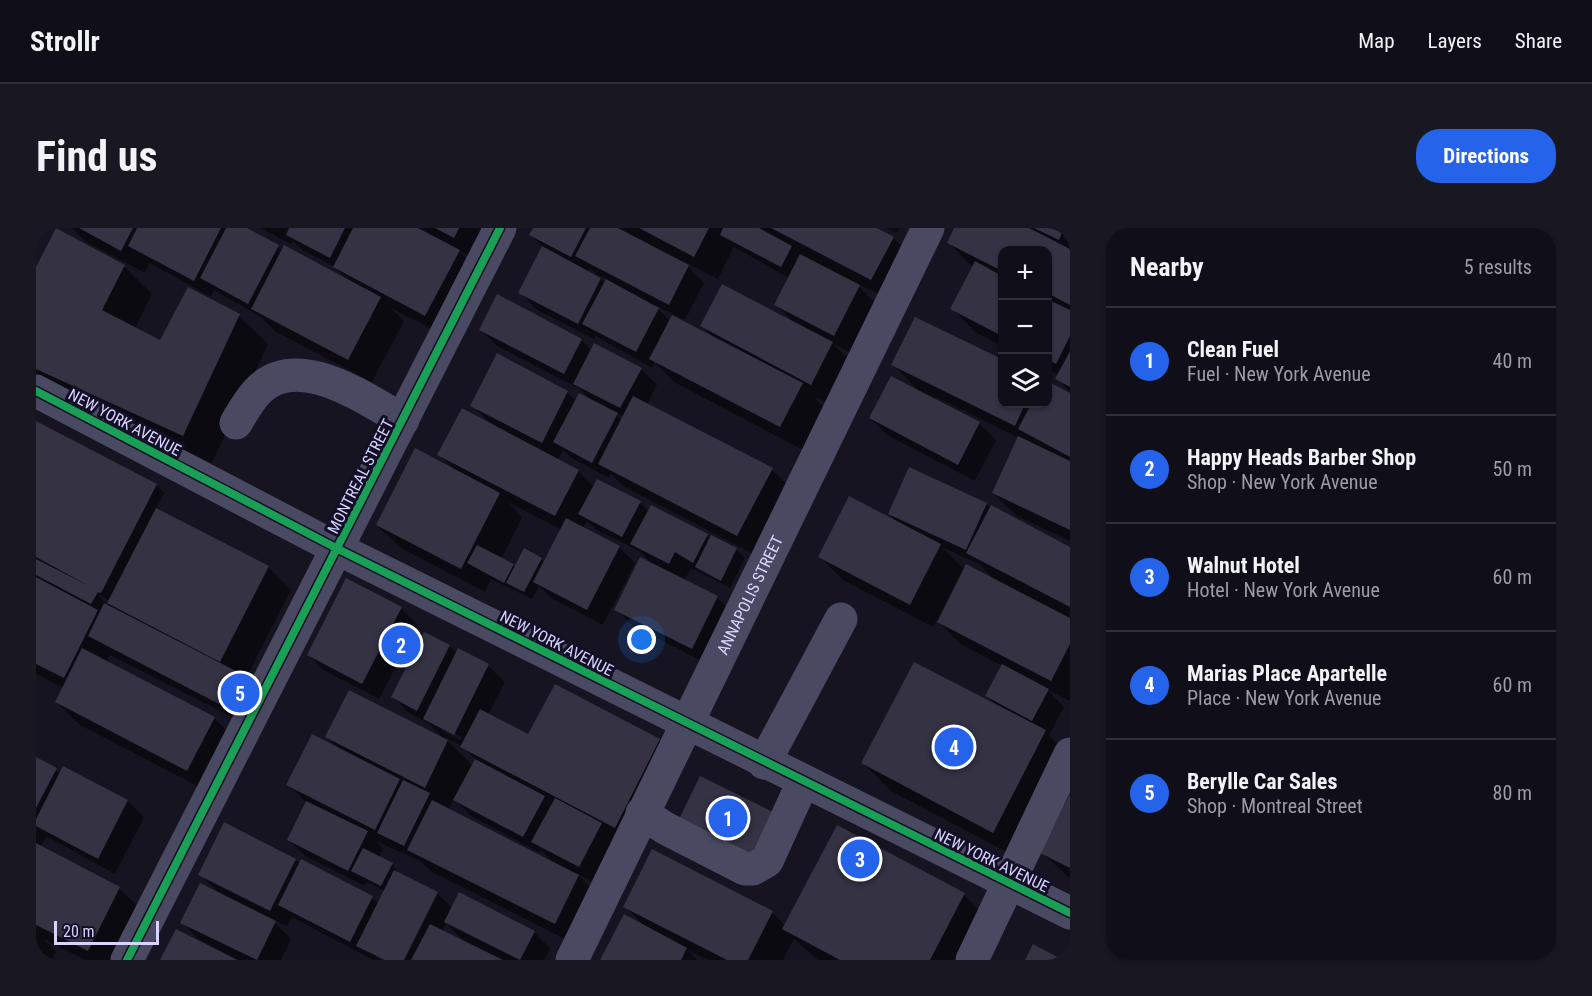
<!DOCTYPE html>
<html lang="en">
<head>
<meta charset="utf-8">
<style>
  :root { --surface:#100f19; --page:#191822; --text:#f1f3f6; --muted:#9c9ca2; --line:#302f38; --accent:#2563eb }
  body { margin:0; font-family:"Roboto Condensed",sans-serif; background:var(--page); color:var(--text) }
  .controls { position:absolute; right:18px; top:18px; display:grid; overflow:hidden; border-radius:12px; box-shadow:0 2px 4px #0004 }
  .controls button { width:54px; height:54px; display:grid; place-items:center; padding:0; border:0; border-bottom:2px solid var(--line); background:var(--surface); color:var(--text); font:30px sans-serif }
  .scale { position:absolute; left:18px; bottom:15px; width:105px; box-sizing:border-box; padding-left:6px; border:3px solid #d9d4ff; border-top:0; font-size:16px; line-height:21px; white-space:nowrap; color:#d9d4ff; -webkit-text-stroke:4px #130f26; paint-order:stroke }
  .you { position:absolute; left:606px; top:412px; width:21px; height:21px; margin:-15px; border:4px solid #fff; border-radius:50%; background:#1a73e8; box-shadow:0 0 0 9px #1a73e833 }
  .badge { display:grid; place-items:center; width:39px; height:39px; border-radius:50%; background:var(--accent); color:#fff; font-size:20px; font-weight:700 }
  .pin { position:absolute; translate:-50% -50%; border:3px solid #fff; box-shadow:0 2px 6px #0006 }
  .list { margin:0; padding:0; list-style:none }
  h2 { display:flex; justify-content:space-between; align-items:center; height:78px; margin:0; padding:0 24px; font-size:26px }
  h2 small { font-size:20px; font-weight:400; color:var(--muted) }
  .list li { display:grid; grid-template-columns:39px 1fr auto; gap:18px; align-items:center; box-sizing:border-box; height:108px; padding:0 24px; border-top:2px solid var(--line) }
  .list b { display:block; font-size:22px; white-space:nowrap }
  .list p { margin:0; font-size:20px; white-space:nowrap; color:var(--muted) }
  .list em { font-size:20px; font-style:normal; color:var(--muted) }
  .icon { flex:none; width:33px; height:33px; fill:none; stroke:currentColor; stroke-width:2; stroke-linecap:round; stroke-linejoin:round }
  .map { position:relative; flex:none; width:1034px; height:732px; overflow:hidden; border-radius:24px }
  header { display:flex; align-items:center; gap:36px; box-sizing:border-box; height:84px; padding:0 30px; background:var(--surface); border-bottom:2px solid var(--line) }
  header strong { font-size:28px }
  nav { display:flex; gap:33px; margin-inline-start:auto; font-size:21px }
  .intro { display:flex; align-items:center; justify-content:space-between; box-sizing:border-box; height:144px; padding:0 36px }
  h1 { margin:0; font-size:42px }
  .button { padding:15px 27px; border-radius:24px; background:var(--accent); color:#fff; font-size:21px; font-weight:700 }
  main { display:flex; gap:36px; padding:0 36px }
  aside { flex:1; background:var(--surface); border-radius:24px; box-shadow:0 2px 4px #0004 }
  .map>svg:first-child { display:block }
  .shadow { fill:#0007; fill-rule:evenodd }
  .building { fill:#343243 }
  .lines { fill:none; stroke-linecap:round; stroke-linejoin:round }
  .minor { stroke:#4a4962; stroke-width:33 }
  .cycleway-casing { stroke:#130f26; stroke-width:11 }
  .cycleway { stroke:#1a9f57; stroke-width:8 }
  .labels { text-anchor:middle; stroke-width:6; stroke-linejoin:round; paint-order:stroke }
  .street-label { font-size:16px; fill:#d9d4ff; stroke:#130f26 }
</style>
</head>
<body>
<header>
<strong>Strollr</strong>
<nav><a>Map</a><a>Layers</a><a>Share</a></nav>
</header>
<div class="intro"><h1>Find us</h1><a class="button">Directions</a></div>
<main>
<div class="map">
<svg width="1034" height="732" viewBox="0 0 1034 732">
  <rect width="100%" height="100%" fill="#161421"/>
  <!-- shadow -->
  <path class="shadow" d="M36,0H208L247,23L311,51L299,39L268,23L257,13L255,16L225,0H458L441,32L423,23L446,46L413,110L355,80L368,93L336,154L240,104L225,89L178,62L175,69L114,35L109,45L49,13Z
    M499,0H838L857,10L880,33L859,74L818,54L839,75L814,124L797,116L820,138L799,179L778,169L789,180L767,222L638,154L619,134L616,140L560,108L558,111L500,81L484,64L507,19L495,7ZM698,19L753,50L739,76L756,93L666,98L678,110L634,93L617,76L649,92L668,55L648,34L682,51ZM554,40L562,48L552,44ZM560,46L571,51L569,55Z
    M850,0H864L861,5Z
    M920,0H1034V164L1021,151L1023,147L1011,141V22H966V118L939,104L916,80L937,39L913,15Z
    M88,38L116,66L99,101L125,114L153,61L203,88L232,116L176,235L0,155V42Z
    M880,91L966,133V176H1011L1034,166V313L981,288L957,265L983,210L900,169L898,172L943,195L960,212L939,253L851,207L834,190L884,164L857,137Z
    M444,101L545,112L556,123L605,141L621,157L611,177L736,242L759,265L725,330L587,258L575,246L573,250L536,230L527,222L522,232L542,243L558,259L604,275L613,284L616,279L675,311L676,309L700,321L709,330L694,360L655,340L648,353L681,369L697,386L672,436L597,398L580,381L617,337L603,323L561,302L551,293L547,300L583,319L599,335L567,397L515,370L503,358L496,371L455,351L449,364L365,320L341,297L418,241L403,227L455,196L436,177L531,164L540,173H556L544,161L461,118ZM580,185L588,189L586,192ZM472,274L526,302L509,335L505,331L480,339L465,331L486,289Z
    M0,195L120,257L128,265L120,281L232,339L255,362L208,454L216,461L200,491L74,427L70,434L178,490L201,513L175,565L44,497L20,474L28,460L0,446ZM64,367L74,373L72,377L63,368Z
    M950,276L1034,321V473L1011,462L1028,479L1013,507L1034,528L986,632L855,563L827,535L961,478L951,468L967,438L926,417L901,392L897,399L807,352L784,329L862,295L853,286ZM906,319L943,336L960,353L929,342Z
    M365,380L381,397L343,471L289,443L273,427Z
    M413,418L421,425L422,422L452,438L469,454L452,487L493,508L623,512L646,536L559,655L540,645L566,671L543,718L396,644L384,633L340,613L347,621L343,629L356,636L364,646L401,665L417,681L498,704L514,720L508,732H352L340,726V729L346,732H337L256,689L251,698L235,691L255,711L245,732H203L162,711L146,694L184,666L164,646L259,632L336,670L343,676L349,663L331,654L329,658L269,628L252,612L271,575L252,557L302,520L291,509L408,511L393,496L373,485L357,469ZM406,499L426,509L424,512L406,502ZM408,509L426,518L440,532L437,538ZM418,571L435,588L504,625L505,622L518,635L412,582ZM410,695L431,716L406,704Z
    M0,531L25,546L91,573L108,589L79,646L10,608L5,619L83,660L107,683L82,732H49L8,711L20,724L16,732H0Z
    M1034,569V650L1006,625Z
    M617,623L736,685L750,698L928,667L957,695L937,732H782L758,711L747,732H672L652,722L661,732H565L608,698L589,678Z"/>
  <!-- building -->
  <path class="building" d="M20,0L89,37L66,82L124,112L152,59L204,86L147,208L0,141V39Z
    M43,0H97L85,23Z
    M101,0H185L158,53L92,18Z
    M190,0H211L243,17L212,76L164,50Z
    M253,0H309L294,30L250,7Z
    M317,0H382L424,22L389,88L297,39Z
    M399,0H423L418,10Z
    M497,0H550L535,29L493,7Z
    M554,0H582L653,37L633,77L539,28Z
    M603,0H673L658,29Z
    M687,0H723L756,18L745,39L684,7Z
    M735,0H841L858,9L835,52Z
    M918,0H993L1034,21V77L1011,65V22H966V43L911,15Z
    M998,0H1028L1023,12Z
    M248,17L345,69L312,132L215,81Z
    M506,18L565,50L542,96L482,65Z
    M764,26L824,57L798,108L738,77Z
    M939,33L966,48V108L914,81Z
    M570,51L623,80L600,124L546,96Z
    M686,56L797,114L775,157L664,98Z
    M461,66L546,111L528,146L443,102Z
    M1011,71L1034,82V108L1020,136L1011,131Z
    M636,87L767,155L744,199L613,131Z
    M879,89L966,131V176H989L979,198L855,137Z
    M558,115L606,140L584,180L537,156Z
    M1034,123V159L1019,151Z
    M461,125L532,163L506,215L434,178Z
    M855,148L944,194L922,237L833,190Z
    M1011,153L1034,165V229L982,201L995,176H1011Z
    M543,165L582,185L556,235L517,214Z
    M597,168L737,240L701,308L562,236Z
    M426,180L543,242L519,288L401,227Z
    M0,193L121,256L65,365L62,364L55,376L0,347V331L53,358L0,329Z
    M982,208L1034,233V302L956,265Z
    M379,220L464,265L425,341L340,297Z
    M873,239L951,275L930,322L852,286Z
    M561,251L605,273L586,309L542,286Z
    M813,268L905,316L874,377L782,329Z
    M615,277L672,306L657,335L639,324L633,336L594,316Z
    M955,277L1034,319V379L930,325Z
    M120,280L233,338L184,434L71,375Z
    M530,290L584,318L551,382L497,354Z
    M675,307L701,320L685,353L659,339Z
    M441,317L478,336L468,355L431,335Z
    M488,320L506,330L488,364L470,355Z
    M604,329L682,368L656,421L578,382Z
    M930,336L1034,390V416L1015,453L901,394Z
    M0,349L62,382L28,450L0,436Z
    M310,350L366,379L326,456L271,427Z
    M68,375L200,443L183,476L52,408Z
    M388,404L414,417L381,483L355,469Z
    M46,420L179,489L151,543L19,474Z
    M422,420L453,436L418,507L387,491Z
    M878,434L1010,502L957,605L825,535Z
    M966,436L1013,461L996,493L949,468Z
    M519,456L624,511L579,600L424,519L444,481L492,506Z
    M313,462L412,512L389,560L289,509Z
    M276,506L364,551L339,602L250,557Z
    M0,529L21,540L0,580Z
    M439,531L509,568L487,609L417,572Z
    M27,538L92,572L62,631L0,598V591Z
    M664,548L743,587L720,632L642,593Z
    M367,552L394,565L368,618L341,605Z
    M1034,566V640L1004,625Z
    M519,570L566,595L543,639L495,614Z
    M396,572L543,647L519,696L371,622Z
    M270,573L332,603L312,643L251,612Z
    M188,594L260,631L234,683L162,647Z
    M801,597L929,665L894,732H804L746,701Z
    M0,615L84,659L52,723L0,697Z
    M327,620L357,635L345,658L315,643Z
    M616,621L737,683L712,732H691L587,679Z
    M265,631L337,668L314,714L242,677Z
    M358,642L402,664L368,732H349L320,718Z
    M164,655L240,693L221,732L144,695Z
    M423,664L499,703L484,732L408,694Z
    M588,686L651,720L645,732H564Z
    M394,696L467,732H375Z
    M140,701L201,732H124Z
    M997,716L1027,732H989Z"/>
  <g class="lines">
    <!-- minor -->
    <g class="minor">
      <path d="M0,163L302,321L1034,685"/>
      <path d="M200,195C206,185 212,174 220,165C259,120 329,171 367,192"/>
      <path d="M728,535L805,391"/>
      <path d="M606,585L629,600L709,641H717L731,633L767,554"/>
      <path d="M91,732L464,0"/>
      <path id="s1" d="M536,732L892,0"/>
      <path d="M936,732L1034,526"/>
    </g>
    <defs>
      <path id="cycleway" d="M0,163L302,321L1034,685
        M91,732L464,0"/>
    </defs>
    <!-- cycleway casing -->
    <use href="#cycleway" class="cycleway-casing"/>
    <!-- cycleway -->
    <use href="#cycleway" class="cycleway"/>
  </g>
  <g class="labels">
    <!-- street labels -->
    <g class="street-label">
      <text transform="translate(89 194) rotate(28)" y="6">NEW YORK AVENUE</text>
      <text transform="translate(324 248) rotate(-63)" y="6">MONTREAL STREET</text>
      <text dy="6" stroke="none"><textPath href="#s1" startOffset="406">ANNAPOLIS STREET</textPath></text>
      <text transform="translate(521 415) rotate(27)" y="6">NEW YORK AVENUE</text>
      <text transform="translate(956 632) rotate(26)" y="6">NEW YORK AVENUE</text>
    </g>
  </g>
</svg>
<div class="controls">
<button>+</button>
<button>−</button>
<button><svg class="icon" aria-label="layers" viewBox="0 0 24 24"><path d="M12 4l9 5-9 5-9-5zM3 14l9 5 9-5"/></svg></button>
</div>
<div class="scale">20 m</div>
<div class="you"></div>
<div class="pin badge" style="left:692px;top:590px">1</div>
<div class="pin badge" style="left:365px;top:417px">2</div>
<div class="pin badge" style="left:824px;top:631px">3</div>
<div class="pin badge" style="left:918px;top:519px">4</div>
<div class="pin badge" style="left:204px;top:465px">5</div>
</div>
<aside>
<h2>Nearby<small>5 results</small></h2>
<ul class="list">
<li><span class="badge">1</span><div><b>Clean Fuel</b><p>Fuel · New York Avenue</p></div><em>40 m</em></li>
<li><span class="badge">2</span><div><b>Happy Heads Barber Shop</b><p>Shop · New York Avenue</p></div><em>50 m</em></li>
<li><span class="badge">3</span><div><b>Walnut Hotel</b><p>Hotel · New York Avenue</p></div><em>60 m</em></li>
<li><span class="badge">4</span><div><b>Marias Place Apartelle</b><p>Place · New York Avenue</p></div><em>60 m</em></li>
<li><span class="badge">5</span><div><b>Berylle Car Sales</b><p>Shop · Montreal Street</p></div><em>80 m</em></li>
</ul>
</aside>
</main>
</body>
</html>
